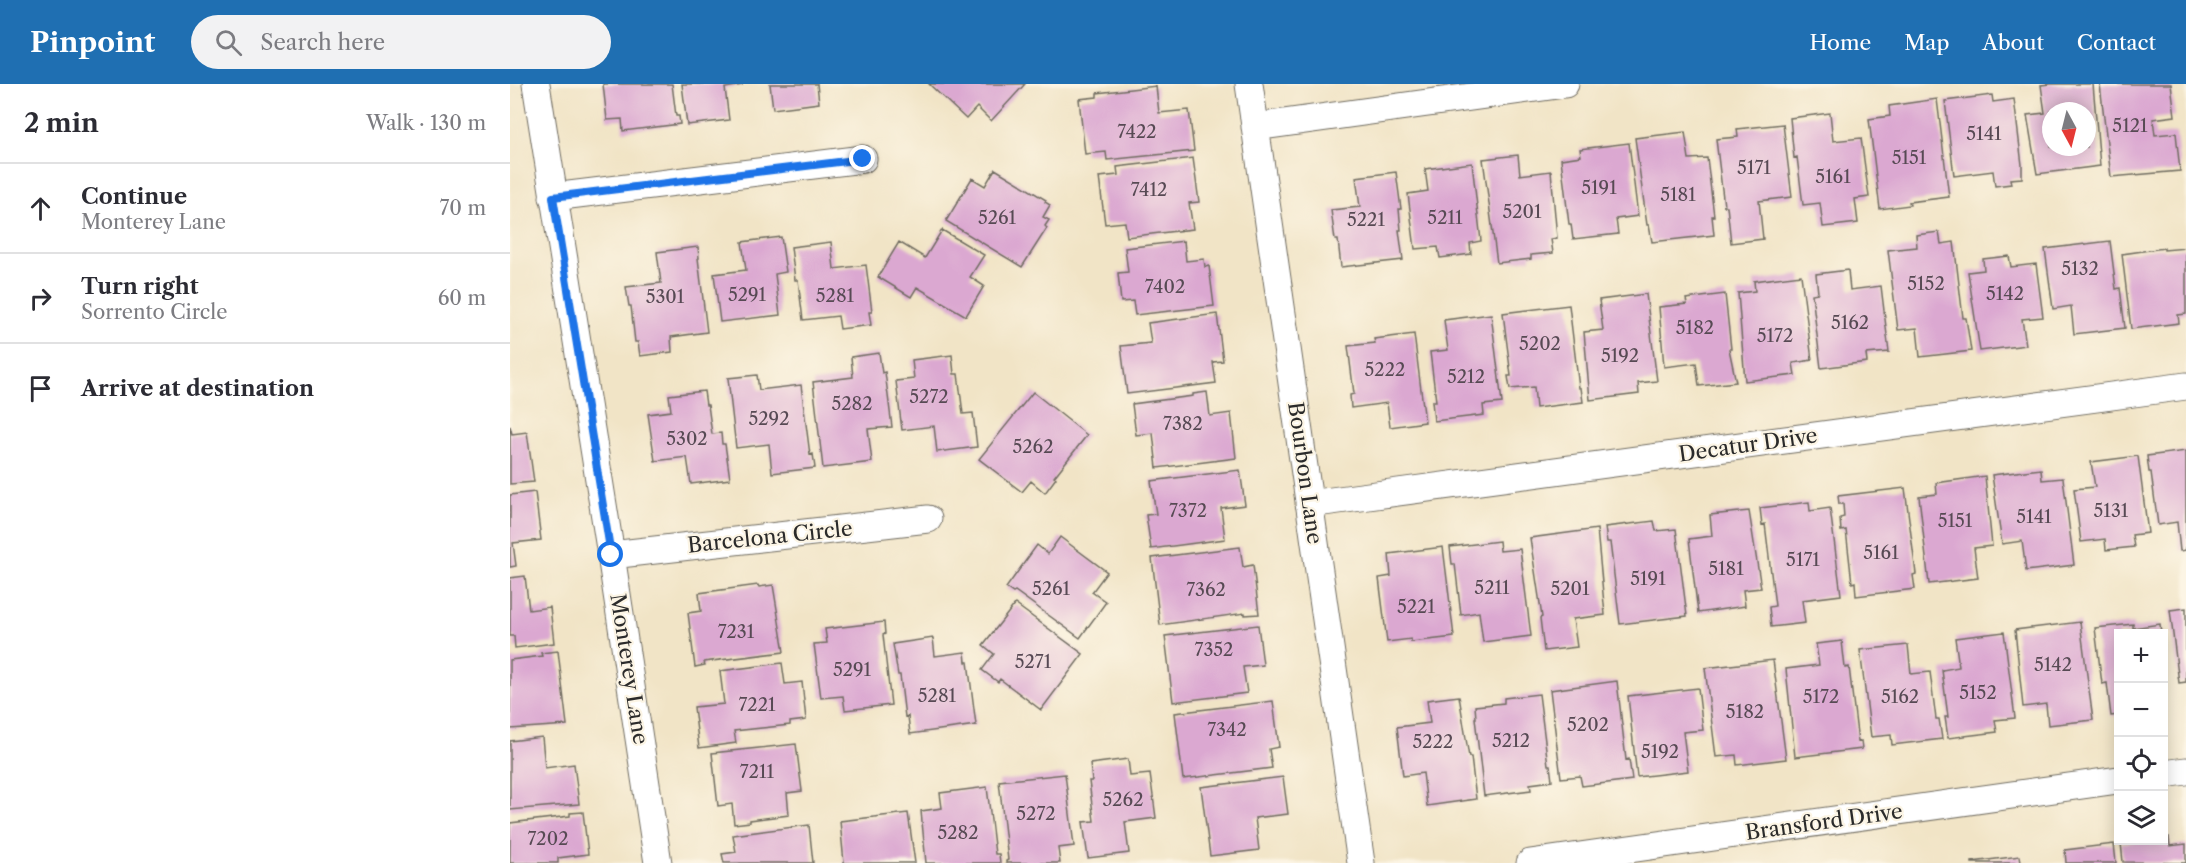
<!DOCTYPE html>
<html lang="en">
<head>
<meta charset="utf-8">
<style>
  :root { --surface:#fff; --page:#f2f2f3; --text:#2b2b33; --muted:#7c7c81; --line:#e1e1e2; --accent:#1f6fb2 }
  body { margin:0; font-family:"Libre Caslon Text",serif; background:var(--page); color:var(--text) }
  .controls { position:absolute; right:18px; bottom:18px; display:grid; overflow:hidden; border-radius:0px; box-shadow:0 3px 15px #0003 }
  .controls button { width:54px; height:54px; display:grid; place-items:center; padding:0; border:0; border-bottom:2px solid var(--line); background:var(--surface); color:var(--text); font:30px sans-serif }
  .compass { position:absolute; left:1532px; top:18px; width:54px; height:54px; border-radius:50%; background:var(--surface); box-shadow:0 3px 15px #0003; rotate:173deg }
  .stop { position:absolute; width:18px; height:18px; margin:-14px; border:4px solid #1a73e8; border-radius:50%; background:#fff }
  .stop.end { background:#1a73e8; border-color:#fff; box-shadow:0 2px 6px #0008 }
  .list { margin:0; padding:0; list-style:none }
  h2 { display:flex; justify-content:space-between; align-items:center; height:78px; margin:0; padding:0 24px; font-size:26px }
  h2 small { font-size:20px; font-weight:400; color:var(--muted) }
  .list li { display:grid; grid-template-columns:39px 1fr auto; gap:18px; align-items:center; box-sizing:border-box; height:90px; padding:0 24px; border-top:2px solid var(--line) }
  .list b { display:block; font-size:22px; white-space:nowrap }
  .list p { margin:0; font-size:20px; white-space:nowrap; color:var(--muted) }
  .list em { font-size:20px; font-style:normal; color:var(--muted) }
  .icon { flex:none; width:33px; height:33px; fill:none; stroke:currentColor; stroke-width:2; stroke-linecap:round; stroke-linejoin:round }
  .map { position:relative; flex:none; width:1676px; height:779px; overflow:hidden }
  header { display:flex; align-items:center; gap:36px; box-sizing:border-box; height:84px; padding:0 30px; background:var(--accent); color:#fff }
  header strong { font-size:28px }
  nav { display:flex; gap:33px; margin-inline-start:auto; font-size:21px }
  .search { width:420px; height:54px; background:var(--page); display:flex; align-items:center; gap:15px; box-sizing:border-box; padding:0 21px; border-radius:33px; color:var(--muted); font-size:22px }
  main { display:flex }
  aside { flex:1; background:var(--surface) }
  .map>svg:first-child { display:block }
  .building { fill:#dba8d1; fill-rule:evenodd }
  .lines { fill:none; stroke-linecap:round; stroke-linejoin:round }
  .street-casing { stroke:#706c61; stroke-width:29 }
  .street { stroke:#fff; stroke-width:27 }
  .route { stroke:#1a73e8; stroke-width:8 }
  .labels { text-anchor:middle; stroke-width:4.5; stroke-linejoin:round; paint-order:stroke }
  .number-label { font-size:18px; fill:#574a54 }
  .street-label { font-size:21px; fill:#2b2b2b; stroke:#fcf5e5 }
</style>
</head>
<body>
<header>
<strong>Pinpoint</strong>
<div class="search"><svg class="icon" aria-label="search" viewBox="0 0 24 24"><circle cx="10" cy="10" r="6"/><path d="M15 15l6 6"/></svg>Search here</div>
<nav><a>Home</a><a>Map</a><a>About</a><a>Contact</a></nav>
</header>
<main>
<aside>
<h2>2 min<small>Walk · 130 m</small></h2>
<ul class="list">
<li><svg class="icon" aria-label="ahead" viewBox="0 0 24 24"><path d="M12 20V5M6 11l6-6 6 6"/></svg><div><b>Continue</b><p>Monterey Lane</p></div><em>70 m</em></li>
<li><svg class="icon" aria-label="right" viewBox="0 0 24 24"><path d="M7 20v-9h11M14 6l5 5-5 5"/></svg><div><b>Turn right</b><p>Sorrento Circle</p></div><em>60 m</em></li>
<li><svg class="icon" aria-label="arrive" viewBox="0 0 24 24"><path d="M6 21V4h12l-3 4 3 4H6"/></svg><div><b>Arrive at destination</b></div></li>
</ul>
</aside>
<div class="map">
<svg width="1676" height="779" viewBox="0 0 1676 779">
  <rect width="100%" height="100%" fill="#fcf5e5"/>
  <filter id="ink" filterUnits="userSpaceOnUse"><feTurbulence type="fractalNoise" baseFrequency=".0167" numOctaves="2"/><feDisplacementMap in="SourceGraphic" scale="12" xChannelSelector="R" yChannelSelector="G"/><feConvolveMatrix kernelMatrix="1 2 1 2 8 2 1 2 1" color-interpolation-filters="sRGB"/></filter>
  <filter id="wash" filterUnits="userSpaceOnUse"><feTurbulence type="fractalNoise" baseFrequency=".008" numOctaves="4" result="noise"/><feDisplacementMap in="SourceGraphic" scale="24" xChannelSelector="R" yChannelSelector="G"/><feGaussianBlur stdDeviation="1.35" result="paint"/><feColorMatrix in="noise" values="0 0 0 0 0 0 0 0 0 0 0 0 0 0 0 0 0 1.4 0 .05"/><feComposite in="paint" operator="in"/></filter>
  <g filter="url(#wash)">
    <rect width="100%" height="100%" fill="#f1e4c6"/>
    <g id="blocks">
      <!-- building -->
      <path class="building" d="M93,0H162L166,32H169L170,40L113,47L112,35L97,36Z
        M172,0H232V1L215,4L219,36L177,41Z
        M260,0H307L309,19L263,25Z
        M419,0H515L481,37L467,23L456,35Z
        M1540,0H1583L1590,82L1527,90L1517,31L1535,29L1531,1ZM1541,27H1577V63H1541Z
        M1590,0H1661L1665,32L1643,35L1645,51L1666,49L1670,87L1601,93Z
        M646,2L649,29L679,26L684,67L597,76L596,68L575,70L569,15L587,13V9Z
        M1482,11L1483,18L1504,15L1512,81V94L1500,95L1501,100L1485,102L1483,87L1444,92L1435,17Z
        M1427,15L1439,113L1399,118L1400,121L1370,125L1359,35L1380,32L1379,22Z
        M1320,29L1323,57L1351,54L1359,113L1345,115L1348,139L1313,143L1310,119L1293,121L1287,73L1284,74L1280,34Z
        M1273,40L1282,113L1249,117L1253,155L1221,159L1217,122H1214L1206,55L1228,53L1227,45Z
        M1175,48L1179,75L1197,74L1204,132H1202L1204,151L1142,158L1139,141H1137L1125,54Z
        M1119,59L1128,132L1106,135L1108,150L1063,155L1061,140H1059L1051,75L1071,72L1070,65Z
        M1008,71L1010,91L1041,87L1047,154L1041,155L1043,169L1021,171V175L987,179L973,75Z
        M683,74L689,118L679,119L683,145L617,153L615,138L595,140L589,93L608,91L607,83Z
        M962,79L971,157L960,159L961,170L930,174L928,163L905,165L898,110L918,107L915,85Z
        M485,85L536,116L535,118L540,121L533,133L539,136L535,142L537,144L512,183L436,137L462,94L475,102Z
        M886,88L891,125H889L891,146H889L893,176L831,183L828,156H825L821,126L850,123L846,93Z
        M432,146L474,171L460,193L474,202L456,232L407,203L401,213L368,193L389,158L415,174Z
        M1429,148L1431,160L1444,158L1453,234H1456L1461,267L1410,273L1407,244L1388,246L1378,166L1407,163L1406,151Z
        M271,153L276,188L265,190L270,231L210,238L204,190L236,186L232,158Z
        M674,157L676,177L694,175L695,183L699,182L704,222L625,231L623,217L611,218L608,189L618,188L615,164Z
        M1600,157L1606,205L1610,204L1615,244L1564,250L1561,222L1543,225L1535,165Z
        M321,158L324,185L356,181L362,228H359L361,241L330,245L328,232L293,236L288,196H285L281,163Z
        M188,163L189,174H188L197,248L161,253L162,268L130,272L128,258H125L121,222H119L116,203L151,199L147,168Z
        M1654,164V166L1676,164V230L1668,231L1669,239L1621,245L1612,170Z
        M1499,172L1501,183L1526,180L1533,233L1512,235L1516,261L1470,267L1458,188L1474,186L1473,175Z
        M1338,186L1340,206L1371,202L1379,268L1356,270L1357,278L1311,284L1302,210L1308,209L1306,190Z
        M1291,191L1302,276L1283,279L1285,291L1235,297L1228,209L1245,207L1244,197Z
        M1136,210L1147,297L1128,299L1129,310L1080,316L1074,248L1093,246L1089,216Z
        M1215,210L1221,265H1219L1226,298L1189,302L1186,279L1154,283L1149,223L1177,220L1176,215Z
        M1059,221L1069,304H1071L1073,318L1026,324L1024,303L1000,305L998,292H1001L993,229Z
        M707,230L713,277L703,278L706,299L617,310L611,262L641,259L638,239Z
        M981,230L992,319L973,321L974,331L924,337L922,317H926L920,268L938,266L934,236Z
        M904,250L915,338L880,343L877,319L841,324L840,311L844,310L838,262L865,259L864,255Z
        M369,269L372,289L375,288L382,343L358,345L362,378L313,384L303,298L343,293L341,273Z
        M442,271L444,290H448L453,330L463,329L467,363L427,368L424,342L392,346L386,297L404,295L402,276Z
        M247,291L249,306L291,301L300,371L303,370L305,384L262,389L259,360L226,364L218,294Z
        M194,307L196,321H198L202,350L211,349L212,360H215L220,395L181,400L177,373L145,377L138,330L161,327L159,311Z
        M523,308L577,351L544,393L546,394L535,409L521,397L512,408L469,375Z
        M697,308L700,332L721,329L726,374L647,384L643,349L626,351L622,320L683,312V310Z
        M0,342L2,350L17,348L24,398L0,400Z
        M1676,367V466L1670,467L1667,438L1648,441L1641,388H1639L1637,372Z
        M1628,372L1638,449L1622,451L1624,463L1596,466L1595,455L1571,458L1564,405L1585,403L1581,378Z
        M1531,385L1532,396L1553,394L1564,481L1516,487L1512,457L1492,460L1482,391Z
        M730,386L735,421L711,424L715,455L641,465L636,431L646,430L641,397Z
        M1475,392L1482,462L1464,464L1468,494L1419,500L1409,412L1427,410L1426,399Z
        M1395,404L1406,490L1403,491L1405,505L1346,512L1345,498L1342,499L1336,446L1331,447L1330,434L1334,433L1333,420H1329L1328,412Z
        M25,408L31,456L3,459L6,482L0,483V411Z
        M1299,418L1300,427L1320,424L1331,511L1292,516L1295,539L1261,543L1259,523L1265,522L1255,440L1252,441L1250,424Z
        M1239,427L1251,504L1233,506L1235,522L1188,529L1179,455L1202,452L1200,431Z
        M1144,437L1146,447L1166,445L1177,532L1110,540L1100,458H1097L1095,443Z
        M1087,445L1095,531L1063,535L1067,563L1034,567L1030,534L1032,533L1020,454Z
        M550,453L597,488L582,508L596,518L570,554L505,507L503,509L496,504L527,461L538,470Z
        M989,457L990,467L1010,465L1021,552L973,558L969,528L951,531L945,480H942L940,463Z
        M730,463L733,483L743,481L749,530L735,531V529L650,541L642,474Z
        M933,463L944,553L901,558V555L877,558L869,494L881,492L879,470Z
        M15,492L19,526L40,523L44,559L5,564L4,552H0V494Z
        M248,501L249,503L263,501L274,568L194,578L195,581L185,583L178,529L191,527L189,509Z
        M505,520L573,570L531,626L490,595L488,598L472,586L484,570L473,561Z
        M1676,524V598L1669,599L1660,526Z
        M374,538L375,550L373,551L381,621L335,626L333,612L311,614L304,560L317,559L315,545Z
        M1570,538L1583,636L1538,641L1536,620L1513,623L1505,546Z
        M1623,540V544L1650,540L1651,550H1608V631L1601,632L1597,599L1592,600L1585,544Z
        M748,541L753,581L733,583L737,609L663,618L655,552Z
        M1494,548L1505,634L1485,636L1487,648L1438,654L1435,633H1438L1432,586L1449,583L1445,554Z
        M423,554L425,572L455,568L456,578H458L466,641L400,650L398,632L395,633L390,591H388L383,560Z
        M1332,557L1335,584L1339,583L1348,658L1351,657L1352,665L1285,673L1276,585L1309,581L1306,560Z
        M1398,561L1401,590L1420,588L1426,635H1429L1432,655L1382,661L1381,651L1361,653L1350,566Z
        M48,567L57,641L0,645V576L32,572L31,569Z
        M1263,576L1276,675L1227,681L1226,671L1206,673L1195,584Z
        M272,579L275,600L292,598L296,636L280,638V641L224,647L226,659L189,664L184,623L214,620L210,587Z
        M1107,597L1116,676L1119,675L1122,696L1072,702L1070,692L1051,694L1040,606Z
        M1188,604L1193,646L1173,648L1178,687L1127,693L1118,612Z
        M1029,610L1038,681H1040L1042,697L1020,700L1021,706L974,712L965,634H966L965,622L994,619V614Z
        M949,612L959,673H961L966,715L917,722L913,689L893,692L887,643L920,639L917,616Z
        M763,617L769,663L759,665L762,684L673,695L665,629Z
        M32,653L35,684L64,680L69,720L0,726V657Z
        M286,660L292,707L277,709L279,731L240,736V738L224,740L222,720L208,722L202,669Z
        M618,675L620,692L640,690L646,734L615,738L619,769L578,774L573,738L584,737L579,697H582L580,680Z
        M555,690L564,762L548,764L550,779H496V777L498,776L489,697Z
        M773,693L778,730L745,734L749,766L700,772L691,703Z
        M477,703L485,770H489L490,779H416L411,727L432,724L430,709Z
        M73,728L78,770L48,774V779H0V739L60,732V729Z
        M398,729L405,779H334L330,737Z
        M299,741L303,779H214L212,770L226,768L223,751Z
        M1659,753L1660,762L1676,760V779L1613,778L1611,759L1654,756V754Z
        M1604,760L1606,779H1556L1555,766Z
        M1510,772L1511,779H1462V778Z"/>
    </g>
  </g>
  <g filter="url(#ink)">
    <use href="#blocks" fill-opacity="0" stroke="#706c61" stroke-width="1.5"/>
    <g class="lines">
      <defs>
        <path id="street" d="M26,0L101,471L148,779
          M739,0L851,779
          M745,43L1055,0
          M43,113L353,75
          M799,420L1676,302
          M101,471L418,435
          M1654,690L1676,687
          M1020,779L1608,696"/>
      </defs>
      <!-- street casing -->
      <use href="#street" class="street-casing"/>
      <!-- street -->
      <use href="#street" class="street"/>
    </g>
  </g>
  <g class="lines" filter="url(#ink)">
    <!-- route -->
    <path class="route" d="M101,471L43,113L353,75"/>
  </g>
  <g class="labels">
    <!-- number labels -->
    <g class="number-label">
      <text x="1620" y="48">5121</text>
      <text x="627" y="54">7422</text>
      <text x="1474" y="56">5141</text>
      <text x="1399" y="80">5151</text>
      <text x="1244" y="90">5171</text>
      <text x="1323" y="99">5161</text>
      <text x="1089" y="110">5191</text>
      <text x="639" y="112">7412</text>
      <text x="1168" y="117">5181</text>
      <text x="1012" y="134">5201</text>
      <text x="487" y="140">5261</text>
      <text x="935" y="140">5211</text>
      <text x="856" y="142">5221</text>
      <text x="1570" y="191">5132</text>
      <text x="1416" y="206">5152</text>
      <text x="655" y="209">7402</text>
      <text x="1495" y="216">5142</text>
      <text x="237" y="217">5291</text>
      <text x="325" y="218">5281</text>
      <text x="155" y="219">5301</text>
      <text x="1340" y="245">5162</text>
      <text x="1185" y="250">5182</text>
      <text x="1265" y="258">5172</text>
      <text x="1030" y="266">5202</text>
      <text x="1110" y="278">5192</text>
      <text x="875" y="292">5222</text>
      <text x="956" y="299">5212</text>
      <text x="419" y="319">5272</text>
      <text x="342" y="326">5282</text>
      <text x="259" y="341">5292</text>
      <text x="673" y="346">7382</text>
      <text x="177" y="361">5302</text>
      <text x="523" y="369">5262</text>
      <text x="678" y="433">7372</text>
      <text x="1601" y="433">5131</text>
      <text x="1524" y="439">5141</text>
      <text x="1445" y="443">5151</text>
      <text x="1371" y="475">5161</text>
      <text x="1293" y="482">5171</text>
      <text x="1216" y="491">5181</text>
      <text x="1138" y="501">5191</text>
      <text x="982" y="510">5211</text>
      <text x="541" y="511">5261</text>
      <text x="1060" y="511">5201</text>
      <text x="696" y="512">7362</text>
      <text x="906" y="529">5221</text>
      <text x="226" y="554">7231</text>
      <text x="704" y="572">7352</text>
      <text x="523" y="584">5271</text>
      <text x="1543" y="587">5142</text>
      <text x="342" y="592">5291</text>
      <text x="1468" y="615">5152</text>
      <text x="427" y="618">5281</text>
      <text x="1311" y="619">5172</text>
      <text x="1390" y="619">5162</text>
      <text x="247" y="627">7221</text>
      <text x="1235" y="634">5182</text>
      <text x="1078" y="647">5202</text>
      <text x="717" y="652">7342</text>
      <text x="1001" y="663">5212</text>
      <text x="923" y="664">5222</text>
      <text x="1150" y="674">5192</text>
      <text x="247" y="694">7211</text>
      <text x="613" y="722">5262</text>
      <text x="526" y="736">5272</text>
      <text x="448" y="755">5282</text>
      <text x="38" y="761">7202</text>
    </g>
    <!-- street labels -->
    <g class="street-label">
      <text transform="translate(1238 361) rotate(-8)" y="7">Decatur Drive</text>
      <text transform="translate(795 389) rotate(82)" y="7">Bourbon Lane</text>
      <text transform="translate(260 453) rotate(-6)" y="7">Barcelona Circle</text>
      <text transform="translate(119 585) rotate(81)" y="7">Monterey Lane</text>
      <text transform="translate(1314 738) rotate(-8)" y="7">Bransford Drive</text>
    </g>
  </g>
</svg>
<div class="controls">
<button>+</button>
<button>−</button>
<button><svg class="icon" aria-label="locate" viewBox="0 0 24 24"><circle cx="12" cy="12" r="6"/><path d="M12 2v4M12 18v4M2 12h4M18 12h4"/></svg></button>
<button><svg class="icon" aria-label="layers" viewBox="0 0 24 24"><path d="M12 4l9 5-9 5-9-5zM3 14l9 5 9-5"/></svg></button>
</div>
<svg class="compass" viewBox="-18 -18 36 36"><path d="M0-13l5 13h-10z" fill="#e53935"/><path d="M0 13l5-13h-10z" fill="#7c7c81"/></svg>
<div class="stop" style="left:101px;top:471px"></div>
<div class="stop end" style="left:353px;top:75px"></div>
</div>
</main>
</body>
</html>
